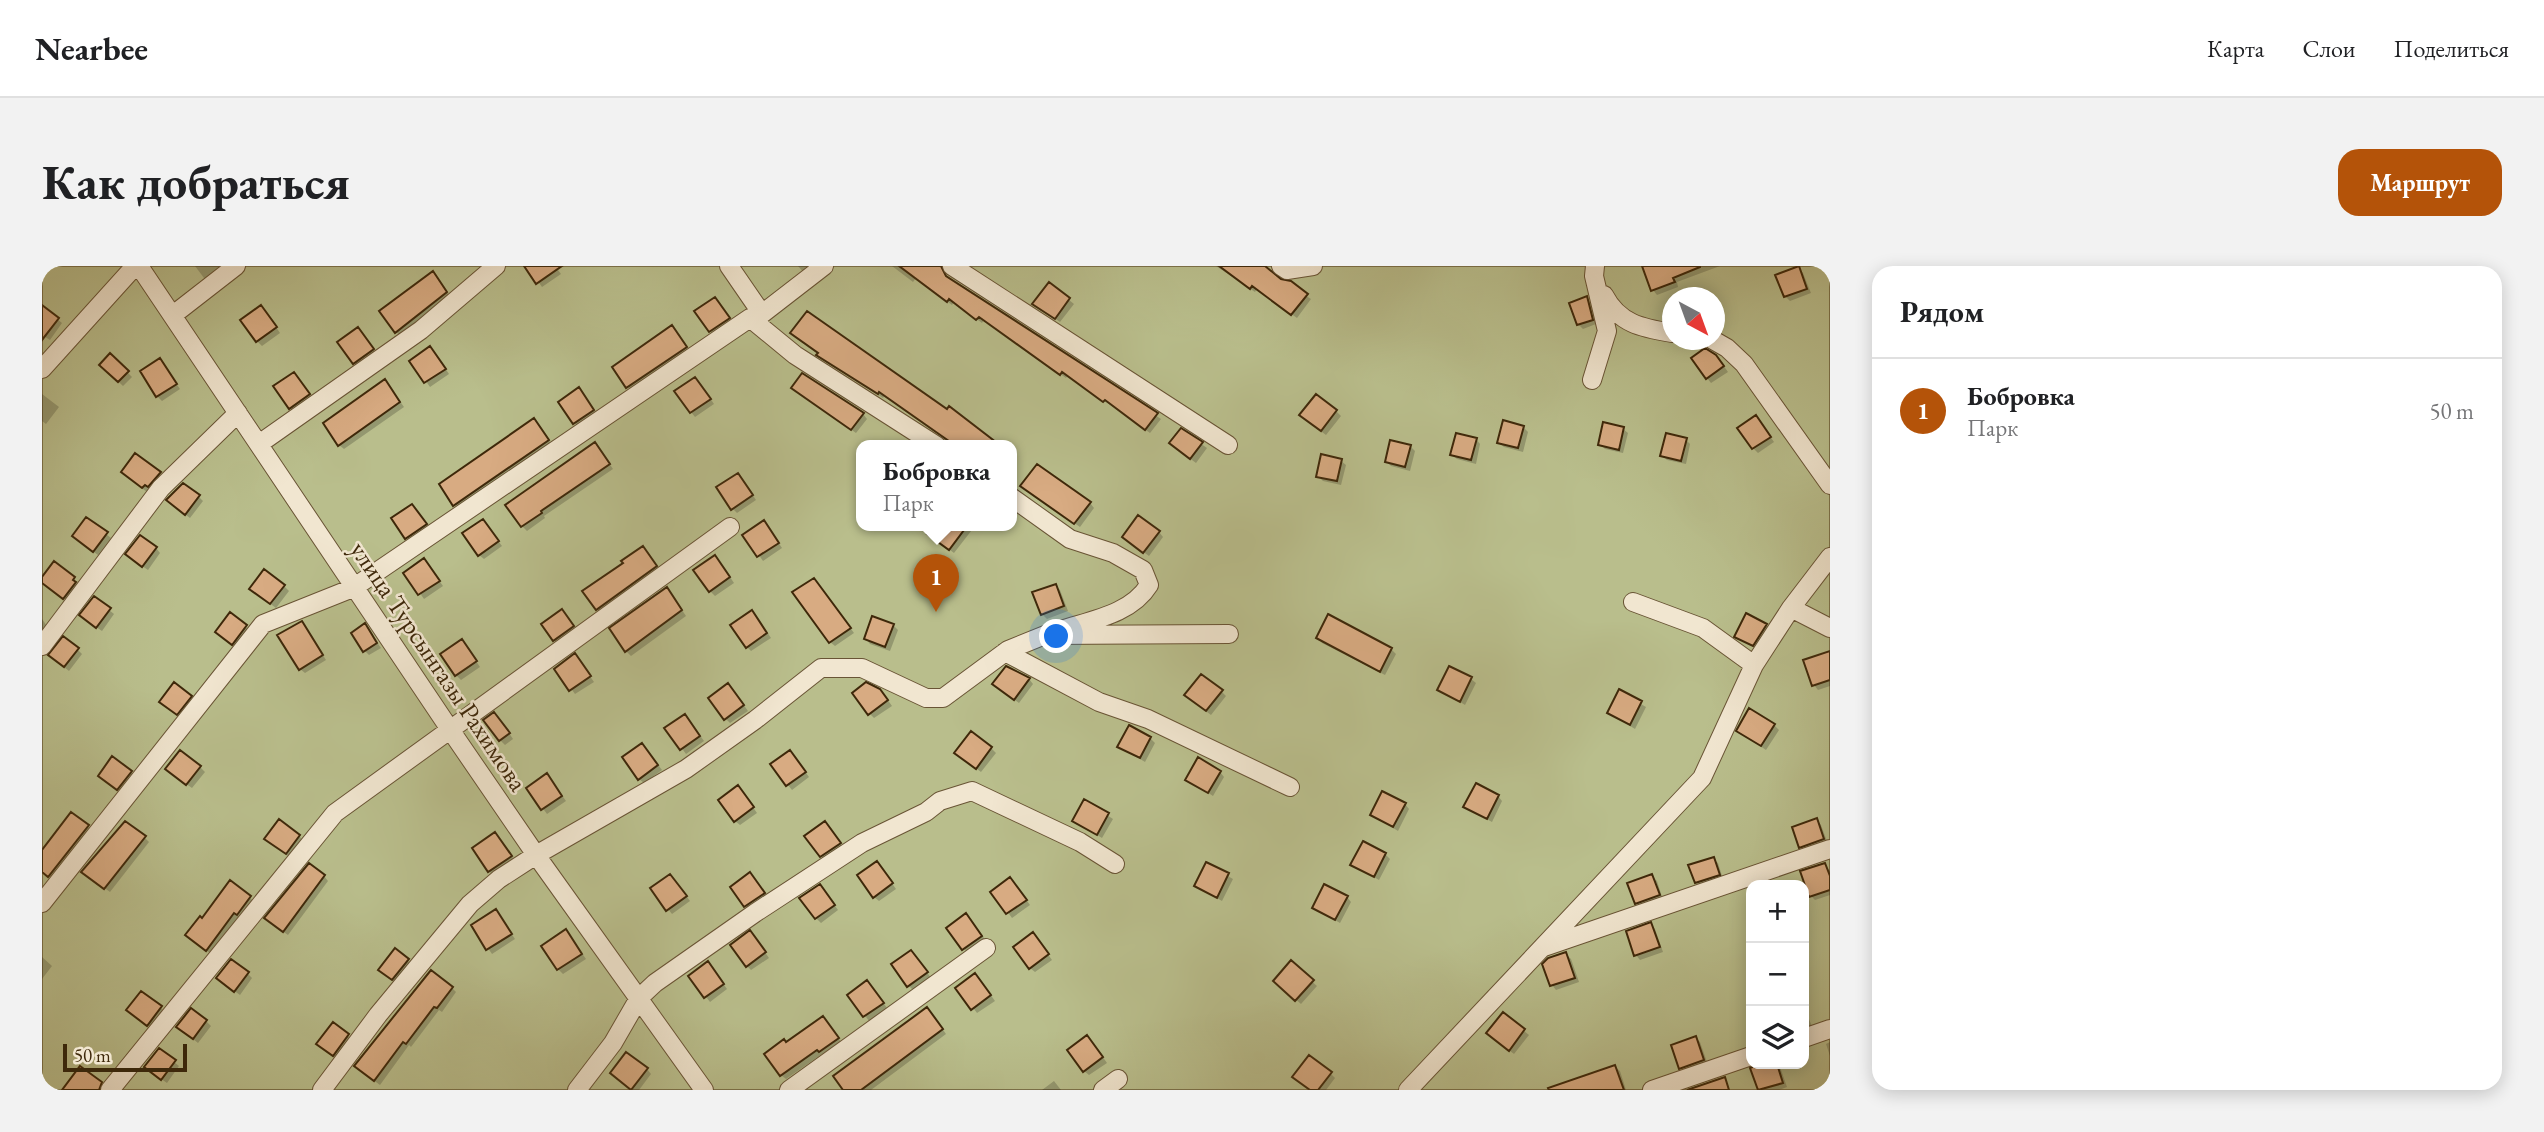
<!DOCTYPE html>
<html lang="ru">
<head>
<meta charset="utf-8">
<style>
  :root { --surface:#fff; --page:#f2f2f2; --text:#202124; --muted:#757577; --line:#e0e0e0; --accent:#b45309 }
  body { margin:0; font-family:"EB Garamond",serif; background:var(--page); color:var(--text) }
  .controls { position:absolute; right:21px; bottom:21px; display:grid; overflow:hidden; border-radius:14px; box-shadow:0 4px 18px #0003 }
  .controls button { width:63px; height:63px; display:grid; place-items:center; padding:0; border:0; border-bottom:2px solid var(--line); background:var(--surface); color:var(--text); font:35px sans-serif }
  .compass { position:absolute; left:1620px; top:21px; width:63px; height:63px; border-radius:50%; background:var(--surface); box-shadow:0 4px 18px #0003; rotate:139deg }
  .scale { position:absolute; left:21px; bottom:18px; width:124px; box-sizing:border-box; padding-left:7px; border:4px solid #3e280a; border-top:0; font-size:19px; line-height:24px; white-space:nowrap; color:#3e280a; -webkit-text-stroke:5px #f1e6d0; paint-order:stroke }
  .you { position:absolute; left:1015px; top:371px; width:24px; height:24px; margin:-18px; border:5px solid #fff; border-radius:50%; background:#1a73e8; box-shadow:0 0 0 10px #1a73e833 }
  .badge { display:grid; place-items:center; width:46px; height:46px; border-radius:50%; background:var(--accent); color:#fff; font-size:23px; font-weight:700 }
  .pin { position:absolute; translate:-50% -58px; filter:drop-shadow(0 2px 4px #0008) }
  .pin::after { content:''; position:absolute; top:37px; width:24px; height:21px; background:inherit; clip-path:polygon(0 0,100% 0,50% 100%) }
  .popup { position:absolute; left:814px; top:174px; width:161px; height:91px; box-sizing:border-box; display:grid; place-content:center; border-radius:14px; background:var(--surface); filter:drop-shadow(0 2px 5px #0005); font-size:23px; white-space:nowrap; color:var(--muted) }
  .popup b { font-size:26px; color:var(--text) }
  .popup::after { content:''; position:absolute; left:50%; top:100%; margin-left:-14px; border:14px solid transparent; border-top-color:var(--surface) }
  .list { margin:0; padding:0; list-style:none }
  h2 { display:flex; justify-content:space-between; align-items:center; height:91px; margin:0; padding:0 28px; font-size:30px }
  h2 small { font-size:23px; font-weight:400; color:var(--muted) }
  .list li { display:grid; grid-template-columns:46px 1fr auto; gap:21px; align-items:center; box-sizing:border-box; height:105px; padding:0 28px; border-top:2px solid var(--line) }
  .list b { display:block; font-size:26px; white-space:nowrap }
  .list p { margin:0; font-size:23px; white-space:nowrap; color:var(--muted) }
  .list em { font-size:23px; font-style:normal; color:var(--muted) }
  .icon { flex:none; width:38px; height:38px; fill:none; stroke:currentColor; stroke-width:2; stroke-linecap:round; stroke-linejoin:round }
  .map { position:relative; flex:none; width:1788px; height:824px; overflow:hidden; border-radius:21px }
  header { display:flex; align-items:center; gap:42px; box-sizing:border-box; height:98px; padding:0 35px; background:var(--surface); border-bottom:2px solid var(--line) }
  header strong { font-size:33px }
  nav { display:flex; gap:38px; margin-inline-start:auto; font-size:24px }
  .intro { display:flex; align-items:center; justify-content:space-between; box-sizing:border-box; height:168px; padding:0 42px }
  h1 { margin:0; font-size:49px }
  .button { padding:18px 32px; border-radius:21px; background:var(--accent); color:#fff; font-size:24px; font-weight:700 }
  main { display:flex; gap:42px; padding:0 42px }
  aside { flex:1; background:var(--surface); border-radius:21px; box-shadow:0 4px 18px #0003 }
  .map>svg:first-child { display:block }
  .green { fill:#b9be8c; stroke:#7c734b; stroke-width:2; fill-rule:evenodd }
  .shadow { fill:#0003 }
  .building { fill:#d8ab82; stroke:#3e280a; stroke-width:2 }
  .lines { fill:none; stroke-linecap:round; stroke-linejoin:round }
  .minor-casing { stroke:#695435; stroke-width:20 }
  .minor { stroke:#f1e6d0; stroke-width:18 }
  .labels { text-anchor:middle; stroke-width:5; stroke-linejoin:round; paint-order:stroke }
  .street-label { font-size:26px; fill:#3e280a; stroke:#f1e6d0 }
</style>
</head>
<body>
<header>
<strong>Nearbee</strong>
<nav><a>Карта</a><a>Слои</a><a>Поделиться</a></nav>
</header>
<div class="intro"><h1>Как добраться</h1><a class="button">Маршрут</a></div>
<main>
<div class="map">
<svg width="1788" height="824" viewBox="0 0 1788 824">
  <rect width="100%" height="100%" fill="#e9d9b6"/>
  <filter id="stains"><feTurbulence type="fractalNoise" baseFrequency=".00286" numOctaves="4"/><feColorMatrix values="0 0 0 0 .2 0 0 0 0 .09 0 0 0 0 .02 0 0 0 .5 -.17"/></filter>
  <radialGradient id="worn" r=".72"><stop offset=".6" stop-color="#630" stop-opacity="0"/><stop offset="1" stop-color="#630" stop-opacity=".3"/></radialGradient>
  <!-- green -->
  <path class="green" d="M0,0H1788V824H0ZM1630,32H1672V74H1630ZM819,180H969V260H819ZM1709,619H1762V798H1709Z"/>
  <!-- shadow -->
  <path class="shadow" d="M153,0H182L165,16Z
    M485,0H513L519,8L500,21Z
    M756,0H774L763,8Z
    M850,0L899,1L907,14L1119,153L1108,167L1026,109L1024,112L942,54L940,57L912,36L910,39L874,12L871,16Z
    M1174,0H1218L1269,33L1255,52L1215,23L1213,26Z
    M1613,0H1678L1635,16L1636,21L1615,29L1611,24Z
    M1757,2L1761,7L1769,27L1748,35L1743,30Z
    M395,12L409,32L359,70L354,66Z
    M1007,18L1032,38L1018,56L992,38Z
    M1545,32L1549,37L1554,58L1541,63L1536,58Z
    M677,37L691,57L673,70L668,65Z
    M0,41L20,57L8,74L0,69Z
    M224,46L238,67L220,80L215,75Z
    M634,66L648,86L590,126L572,101Z
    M321,68L335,89L317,101L312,97Z
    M393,87L407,108L388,121L370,95Z
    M68,89L90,111L81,120L59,99Z
    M777,89L905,145L907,143L960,180H915L877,152L876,154L843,129L841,132Z
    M118,95L138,123L120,135L115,130Z
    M1679,96L1686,106L1669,117L1665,112Z
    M257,113L271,133L252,146L248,142Z
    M658,117L672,138L653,151L649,146Z
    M347,120L362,141L302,183L297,179Z
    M751,122L821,148L825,153L814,167Z
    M0,128L17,141L4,158L0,155Z
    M541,128L556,149L537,162L518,136Z
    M1294,145L1299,150L1284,169L1264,154Z
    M1718,156L1732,176L1716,187L1711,182Z
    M496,159L511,180L417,243L399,219Z
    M1481,161L1486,166L1481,186L1462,181L1457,177Z
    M1581,163L1586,167L1581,187L1563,183L1558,178Z
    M1139,164L1165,182L1154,197L1134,182Z
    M1434,173L1438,178L1434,198L1415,193L1410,189Z
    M1644,174L1648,178L1644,198L1625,194L1620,189Z
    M1368,180L1373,185L1368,205L1349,200L1345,196Z
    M557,182L571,203L502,250L503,252L485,265L480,260Z
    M93,189L122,212L111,224L108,222L105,226L85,211Z
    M1299,195L1304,199L1299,219L1281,215L1276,210Z
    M700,213L714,234L695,247L691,243Z
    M985,224L1048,237L1052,242L1038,261Z
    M156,230L161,235L148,252L131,239Z
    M375,244L388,263L369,276L365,271Z
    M441,255L460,280L442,293L437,289Z
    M894,260H933L912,287L892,272Z
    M726,261L740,282L721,295L703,269Z
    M1117,266L1121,271L1107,290L1087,275Z
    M64,268L69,272L56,289L37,275Z
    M114,282L118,287L106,304L90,293Z
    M606,287L618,305L559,348L555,343Z
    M678,296L692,317L673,330L668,325Z
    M386,299L401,320L382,333L364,307Z
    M32,312L37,322L27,336L0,315Z
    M777,319L812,367L793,380L788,376Z
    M242,320L247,325L234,342L214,327Z
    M1014,320L1018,324L1026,345L1005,353L1000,348Z
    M629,328L644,350L589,390L584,385Z
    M52,332L72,348L60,365L44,354Z
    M188,349L209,365L196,382L180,370Z
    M525,350L535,365L516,379L512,374Z
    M715,351L729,372L709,385L705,381Z
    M0,353L7,363L0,372Z
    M851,359L856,364L848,385L828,378L824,373Z
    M1724,359L1729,363L1716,384L1694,370Z
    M323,360L339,382L327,389L322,384Z
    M264,362L284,394L263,407L258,403Z
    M1276,372L1349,383L1354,388L1343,409L1280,377Z
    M424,380L438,401L419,414L414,409Z
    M35,383L40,388L27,405L13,394Z
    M1786,388L1788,390V420L1776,424L1772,419Z
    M533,389L552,416L533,428L515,403Z
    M987,413L991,418L977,437L957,422Z
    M1429,413L1434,417L1423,439L1397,423Z
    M691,424L706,445L688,457L684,453Z
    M1179,425L1184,430L1169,449L1149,434Z
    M1578,426L1604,441L1593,463L1567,447Z
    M843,430L850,440L832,452L828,448Z
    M149,431L153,435L140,452L124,440Z
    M457,452L471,473L463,479L458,474Z
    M647,454L662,475L644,488L625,462Z
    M1732,459L1737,464L1724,484L1696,465Z
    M1108,472L1113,477L1103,496L1077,480Z
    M949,482L954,487L939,506L919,491Z
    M605,484L620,504L602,517L597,513Z
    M752,490L767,511L750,524L730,499Z
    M158,501L163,506L150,522L130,508Z
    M89,506L94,511L80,527L63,514Z
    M1178,506L1182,511L1171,530L1145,513Z
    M509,514L524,535L505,548L486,522Z
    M700,526L715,547L698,559L693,555Z
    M1456,530L1460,535L1450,556L1423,541Z
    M1043,535L1071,553L1060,572L1032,555Z
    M1363,538L1367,543L1356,565L1330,549Z
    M30,548L51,565L12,614L0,605V587Z
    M1775,554L1779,559L1786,578L1763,585L1759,581Z
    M787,562L802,583L784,594L779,590Z
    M257,570L262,575L249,592L229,577Z
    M103,572L107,576L68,626L46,610Z
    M458,573L473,595L452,610L447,605Z
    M1343,588L1348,593L1337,614L1311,599Z
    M1671,593L1676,597L1681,613L1659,621L1654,616Z
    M1165,598L1191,613L1180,635L1154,620Z
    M1783,599L1788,605V629L1773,634L1769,630Z
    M839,602L854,623L837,635L832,631Z
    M282,610L286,615L246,669L229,657Z
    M1610,610L1615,615L1621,634L1599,642L1594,637Z
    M712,613L726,632L708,644L703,640Z
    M633,615L648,635L630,648L626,643Z
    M189,617L213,636L200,653L197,651L169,688L150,674L161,654Z
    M973,618L988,639L970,652L951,626Z
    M782,625L796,644L779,657L774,652Z
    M1305,631L1309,636L1298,657L1272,642Z
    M454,645L473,673L450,688L431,660Z
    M929,654L944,675L926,688L907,662Z
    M1608,658L1613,663L1621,686L1598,694L1594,689Z
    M524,665L544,693L521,708L516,703Z
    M712,671L727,692L709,704L705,700Z
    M995,673L1010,694L993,706L988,702Z
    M353,685L371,699L355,718L343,709Z
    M1524,688L1529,693L1537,716L1514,724L1510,719L1502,698Z
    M0,691L10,700L0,713Z
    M874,691L889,712L871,724L867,720Z
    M1249,697L1275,720L1259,738L1233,715Z
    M670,702L685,723L668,736L648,710Z
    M206,708L210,712L198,729L180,716Z
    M938,714L953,735L935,747L916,722Z
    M830,721L845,742L827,755L808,729Z
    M410,722L414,726L400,746L397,744L369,781L367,779L338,819L319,805Z
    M1762,741L1771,763L1762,768Z
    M119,742L123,746L110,763L91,749Z
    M889,747L904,768L829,824H803L793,811Z
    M1461,748L1487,769L1472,788L1451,772Z
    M164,755L169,760L156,777L141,765Z
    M785,757L800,777L783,790L780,788L744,813L739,809L744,778Z
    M291,759L311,774L296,794L281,782Z
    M1654,772L1658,776L1666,799L1644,806L1639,802Z
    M1050,776L1065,797L1047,809L1042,805Z
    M1788,776V790L1784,778Z
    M117,784L137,800L125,817L108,805Z
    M1722,798H1737L1745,821L1737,824H1718L1710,803Z
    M1573,801L1578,805L1584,824H1505Z
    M605,803L609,808L597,824H591L575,812Z
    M1289,808L1293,812L1284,824H1269L1257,815Z
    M1012,815L1019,824H1000Z"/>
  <!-- building -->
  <path class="building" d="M482,0H520L494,18Z
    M857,0H899L904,10L1116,147L1103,164L1063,134L1061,136L1020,106L1018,109L937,51L934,54L907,33L905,36Z
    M1177,0H1223L1239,13L1249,15L1266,28L1249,49L1210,20L1208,23Z
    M1600,0H1658V1L1631,12L1633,16L1609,25Z
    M1757,0L1765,23L1742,31L1733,9Z
    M391,5L405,26L353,67L337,45Z
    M1007,16L1028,32L1013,53L990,38Z
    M1545,30L1551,54L1535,59L1527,37Z
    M673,31L688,52L667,66L652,45Z
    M0,39L17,52L0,74Z
    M219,39L235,61L214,76L198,54Z
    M765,45L905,143L907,140L959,180H914L837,126L836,128L774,89L776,87L748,67Z
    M630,59L645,81L584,122L570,101Z
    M316,61L332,83L311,98L295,76Z
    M388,80L404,103L382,117L367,95Z
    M1663,82L1674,89L1682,100L1664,113L1649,92Z
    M68,87L87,105L76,116L57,99Z
    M118,92L135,118L114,131L98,105Z
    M252,106L268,128L247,143L231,120Z
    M760,107L822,147L809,164L749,122Z
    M653,111L669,133L648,147L632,125Z
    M343,113L358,136L296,180L281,157Z
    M537,121L552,144L531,158L516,136Z
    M1274,128L1295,144L1279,165L1257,149Z
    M1714,149L1729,171L1710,183L1695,162Z
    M492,152L507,174L411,240L397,218Z
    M1461,154L1482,160L1476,182L1455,177Z
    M1561,156L1582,161L1577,184L1556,179Z
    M1139,162L1161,176L1148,193L1127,177Z
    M1414,167L1435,172L1429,194L1408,189Z
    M1624,167L1645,172L1639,195L1618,190Z
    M1348,174L1369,179L1363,201L1343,196Z
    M553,176L568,198L499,245L500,247L479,261L463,239Z
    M93,187L119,206L106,221L103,219L100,222L79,206Z
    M1279,188L1300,193L1295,215L1274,211Z
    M995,198L1049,236L1032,258L978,220Z
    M696,207L711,229L689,244L674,221Z
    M141,217L158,229L143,249L124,234Z
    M370,238L385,258L363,273L349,252Z
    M1096,249L1118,265L1101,287L1080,271Z
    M44,251L66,266L51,286L30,270Z
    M441,253L457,275L436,290L420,267Z
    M722,254L737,277L715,291L700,269Z
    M891,260H925L907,284L885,268Z
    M98,269L115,281L100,301L83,288Z
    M601,280L615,300L554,344L540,325L581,297L579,295Z
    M673,289L688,311L667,326L651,304Z
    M382,292L398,315L376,329L361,307Z
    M12,295L33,311L31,314L34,316L21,333L0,317V311Z
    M222,303L243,319L228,338L207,323Z
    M772,312L809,362L787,377L750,326Z
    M1014,318L1022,340L999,349L990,326Z
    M625,321L640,344L583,386L567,362Z
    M52,330L69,342L54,362L37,349Z
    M520,343L532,360L511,375L499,358Z
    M710,344L725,367L704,382L688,359Z
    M188,346L205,359L190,379L173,366Z
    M1704,347L1725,358L1711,380L1692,371Z
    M1286,348L1350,382L1338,406L1274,372Z
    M830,350L852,358L843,381L822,373Z
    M260,355L281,389L257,404L235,369Z
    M323,357L335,377L321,386L309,367Z
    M21,370L37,382L22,401L6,389Z
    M420,373L435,395L413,410L398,388Z
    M1788,385V414L1770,420L1761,394Z
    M533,387L549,410L527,425L512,403Z
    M964,400L988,412L972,434L950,418Z
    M1407,400L1430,411L1418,436L1395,424Z
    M1159,408L1181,424L1164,445L1142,429Z
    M132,416L150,430L135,449L117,436Z
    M824,416L838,423L846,434L826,449L810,427Z
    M686,417L702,439L682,454L666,432Z
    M1577,423L1600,435L1588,459L1565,447Z
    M1707,442L1733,458L1719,480L1694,465Z
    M452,446L468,467L457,475L441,454Z
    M643,448L658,470L638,484L622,462Z
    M1087,459L1109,471L1098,492L1075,481Z
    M929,465L950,481L934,503L912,487Z
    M600,477L616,499L596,514L580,491Z
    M138,484L159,500L144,519L123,503Z
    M748,484L764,506L744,520L728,498Z
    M70,490L90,505L75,524L56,510Z
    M1156,491L1179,505L1166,527L1143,514Z
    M505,507L520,530L499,544L484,522Z
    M1434,517L1457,529L1445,553L1421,541Z
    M696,519L712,541L692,556L676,534Z
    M1340,525L1364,537L1351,561L1328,549Z
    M1042,533L1067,547L1055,569L1030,555Z
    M29,546L47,559L6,611L0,606V584Z
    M1775,552L1782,573L1757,582L1750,561Z
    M237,553L258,569L244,588L222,573Z
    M83,555L104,570L62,623L39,606Z
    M783,555L799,577L778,591L762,570Z
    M453,566L470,590L446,606L430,582Z
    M1321,575L1344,587L1332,611L1308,599Z
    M1672,591L1678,609L1653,617L1646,599Z
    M835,595L851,617L831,632L815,609Z
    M1164,596L1187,607L1175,632L1152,620Z
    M267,597L283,609L241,666L222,652Z
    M1783,597L1788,610V624L1767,631L1758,605Z
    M708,606L723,627L702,641L688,621Z
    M628,608L645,630L624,645L608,622Z
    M1610,608L1618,629L1593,638L1585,617Z
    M968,611L985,634L964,648L948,626Z
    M188,614L209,630L195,649L192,647L164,685L143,669L158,650L160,652Z
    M778,618L793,639L773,653L757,632Z
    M1282,618L1306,630L1293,654L1270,642Z
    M454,643L470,668L444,684L429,659Z
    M924,647L940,670L920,684L904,662Z
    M1609,656L1618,681L1592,690L1584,665Z
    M524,663L540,688L515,704L499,680Z
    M708,664L724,686L704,701L688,679Z
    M991,666L1007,688L987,703L971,681Z
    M353,682L367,693L350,714L336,704Z
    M869,684L886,706L865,721L849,698Z
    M1524,686L1533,712L1508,720L1500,698L1506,692Z
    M189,693L207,706L192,726L174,712Z
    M1249,694L1272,714L1253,735L1231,715Z
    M666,695L682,718L662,732L646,710Z
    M389,704L411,721L395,742L392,741L364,778L361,776L332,815L312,800Z
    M933,707L949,729L929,744L913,722Z
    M825,714L842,737L821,751L805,729Z
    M99,725L120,740L105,760L84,744Z
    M885,741L901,763L819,824H801L791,810Z
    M149,742L165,754L151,773L134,761Z
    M1461,746L1483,763L1467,785L1444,767Z
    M781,750L797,772L777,786L775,784L738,810L722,788L742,773L744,776Z
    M291,756L307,768L291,790L274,778Z
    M1045,769L1061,791L1041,806L1025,784Z
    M1654,770L1662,794L1637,803L1629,779Z
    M117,782L134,794L119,814L102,801Z
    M584,786L606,802L589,824L568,807Z
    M1267,789L1290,806L1276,824H1268L1250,811Z
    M1717,798H1735L1741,817L1716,824L1708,802Z
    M1573,799L1582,824H1507L1506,822Z
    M38,800L60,816L57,824H20Z
    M1683,811L1687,824H1645Z"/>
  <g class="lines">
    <defs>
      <path id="minor" d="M97,0L407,462L494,589L662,824
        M687,0L720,48
        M910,0L1186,179
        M1239,0L1245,4L1271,0
        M1562,29C1577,58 1600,62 1630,67
        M131,49L194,0
        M708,52L753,89L895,180
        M1671,74L1685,82L1702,98L1788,219
        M0,103L93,0
        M1550,114L1565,65L1552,10L1553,0
        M217,178L379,64L454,0
        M969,231L1028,273L1071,287L1101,304L1107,319C1089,348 1050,354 1019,364
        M1591,336L1661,362L1712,399
        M1749,342L1788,362
        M0,380L119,222L196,147
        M963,386L1057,436L1106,453L1248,521
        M0,637L221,358L311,322L708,52L720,48L782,0
        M1502,681L1788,583
        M1762,772L1788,763
        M68,824L293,547L688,261
        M280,824L336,749L428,638L457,613L494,589L644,503L713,454L779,402H820L884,432H901L966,384L1003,369L1187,368
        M535,824L571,777L597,732L613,717L713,647L820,577L884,546L898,535L930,525L1038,576L1073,598
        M747,824L944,682
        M1061,824L1076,813
        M1366,824L1660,512L1712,399L1749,342L1788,291
        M1610,824L1709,790"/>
    </defs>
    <!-- minor casing -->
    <use href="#minor" class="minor-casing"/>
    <!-- minor -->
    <use href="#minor" class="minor"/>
  </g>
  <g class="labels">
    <!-- street labels -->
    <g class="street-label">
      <text transform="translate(397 400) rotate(56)" y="9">улица Турсынгазы Рахимова</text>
    </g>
  </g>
  <rect width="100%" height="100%" filter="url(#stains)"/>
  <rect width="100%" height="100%" fill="url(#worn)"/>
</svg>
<div class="controls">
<button>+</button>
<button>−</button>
<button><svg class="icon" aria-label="layers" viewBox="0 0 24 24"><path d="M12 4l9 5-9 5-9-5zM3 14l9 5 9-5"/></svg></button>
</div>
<svg class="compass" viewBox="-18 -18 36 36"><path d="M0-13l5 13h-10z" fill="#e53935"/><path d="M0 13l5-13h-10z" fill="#757577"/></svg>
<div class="scale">50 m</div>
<div class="you"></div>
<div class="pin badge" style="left:894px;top:346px">1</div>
<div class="popup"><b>Бобровка</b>Парк</div>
</div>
<aside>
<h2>Рядом<small></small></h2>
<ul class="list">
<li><span class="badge">1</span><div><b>Бобровка</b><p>Парк</p></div><em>50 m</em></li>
</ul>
</aside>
</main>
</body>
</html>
